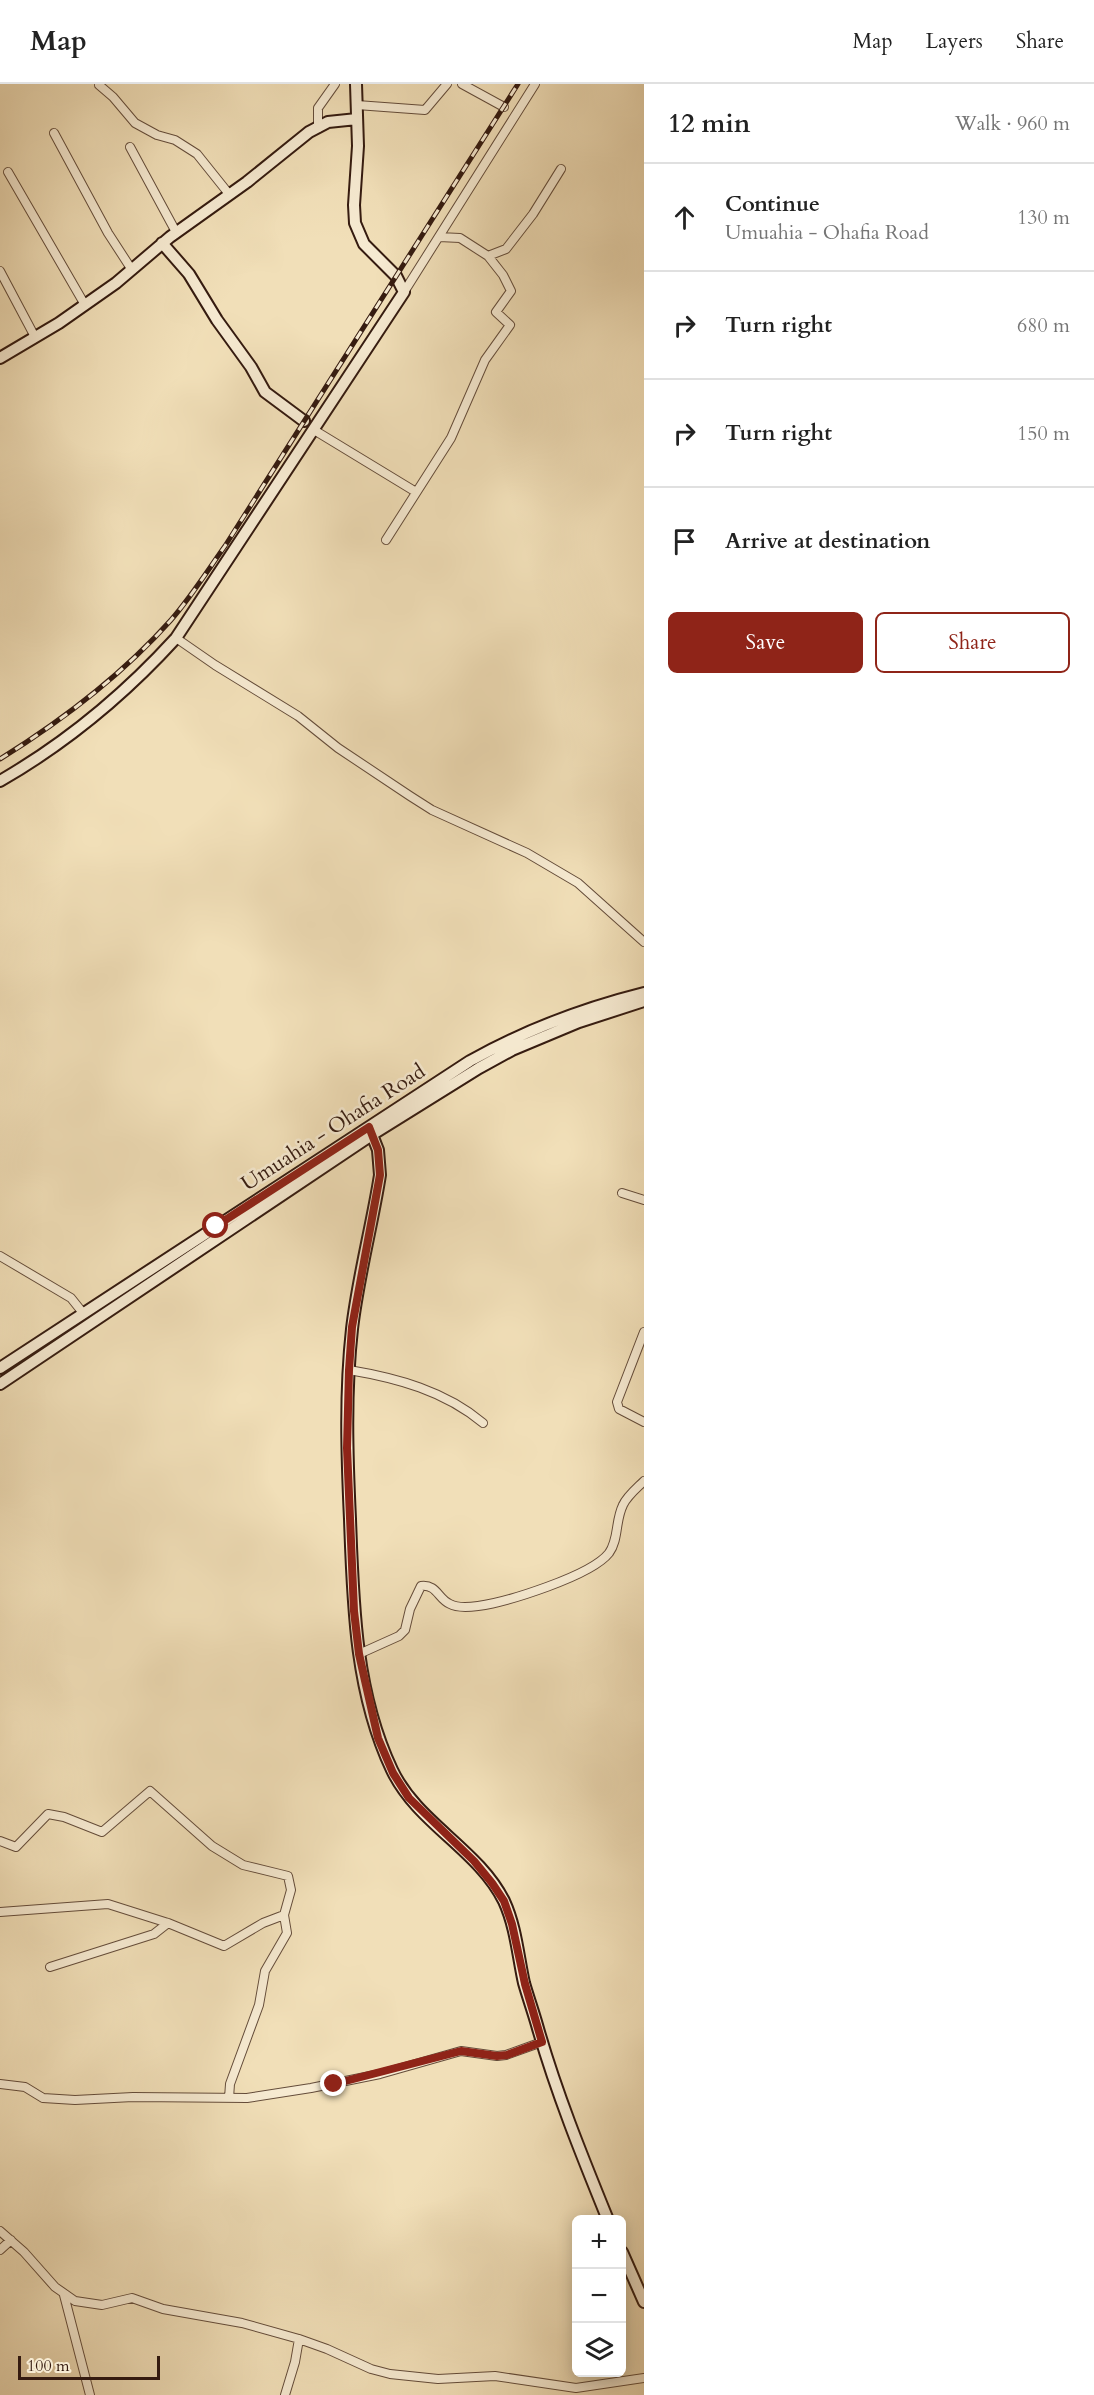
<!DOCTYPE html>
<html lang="en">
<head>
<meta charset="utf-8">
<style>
  :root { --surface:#fff; --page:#f2f2f2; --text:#222; --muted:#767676; --line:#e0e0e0; --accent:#8f2418 }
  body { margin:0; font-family:Cardo,serif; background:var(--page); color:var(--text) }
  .controls { position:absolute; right:18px; bottom:18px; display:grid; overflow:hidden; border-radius:9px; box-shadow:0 3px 15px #0003 }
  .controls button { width:54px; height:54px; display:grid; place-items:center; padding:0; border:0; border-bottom:2px solid var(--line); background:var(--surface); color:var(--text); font:30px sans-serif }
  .scale { position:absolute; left:18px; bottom:15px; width:142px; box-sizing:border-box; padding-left:6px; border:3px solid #351b10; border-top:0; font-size:16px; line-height:21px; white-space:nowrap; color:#351b10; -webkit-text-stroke:4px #f6ead1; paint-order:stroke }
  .stop { position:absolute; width:18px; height:18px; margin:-14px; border:4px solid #8f2418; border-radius:50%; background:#fff }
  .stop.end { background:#8f2418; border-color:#fff; box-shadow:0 2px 6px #0008 }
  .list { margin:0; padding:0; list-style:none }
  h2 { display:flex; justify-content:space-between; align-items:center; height:78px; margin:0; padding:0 24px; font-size:26px }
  h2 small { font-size:20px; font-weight:400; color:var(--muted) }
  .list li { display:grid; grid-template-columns:39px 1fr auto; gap:18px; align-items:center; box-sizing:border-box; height:108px; padding:0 24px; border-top:2px solid var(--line) }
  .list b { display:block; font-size:22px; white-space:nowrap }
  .list p { margin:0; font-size:20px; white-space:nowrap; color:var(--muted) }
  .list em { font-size:20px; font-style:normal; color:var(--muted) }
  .actions { display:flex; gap:12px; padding:18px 24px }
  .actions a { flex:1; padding:14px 0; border:2px solid var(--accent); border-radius:9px; text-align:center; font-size:21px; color:var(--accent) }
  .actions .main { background:var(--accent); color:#fff }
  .icon { flex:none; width:33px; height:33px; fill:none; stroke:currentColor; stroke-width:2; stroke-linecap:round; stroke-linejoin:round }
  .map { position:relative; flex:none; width:644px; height:2311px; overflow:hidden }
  header { display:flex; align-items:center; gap:36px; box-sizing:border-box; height:84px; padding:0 30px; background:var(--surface); border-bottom:2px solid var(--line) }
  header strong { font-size:28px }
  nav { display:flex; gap:33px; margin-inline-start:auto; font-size:21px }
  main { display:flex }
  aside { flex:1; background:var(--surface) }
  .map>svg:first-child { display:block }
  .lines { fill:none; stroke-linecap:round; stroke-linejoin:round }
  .street-casing { stroke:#644c3a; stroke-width:10 }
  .secondary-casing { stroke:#351b10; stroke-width:14 }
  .street { stroke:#f6ead1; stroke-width:8 }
  .secondary { stroke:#f6ead1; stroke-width:10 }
  .rail-casing { stroke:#351b10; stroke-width:5 }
  .rail { stroke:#f6ead1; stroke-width:3; stroke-dasharray:9; stroke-linecap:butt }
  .route { stroke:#8f2418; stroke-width:8 }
  .labels { text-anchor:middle; stroke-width:5; stroke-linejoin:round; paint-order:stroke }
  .street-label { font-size:21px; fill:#351b10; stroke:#f6ead1 }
</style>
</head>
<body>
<header>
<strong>Map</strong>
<nav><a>Map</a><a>Layers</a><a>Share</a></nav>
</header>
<main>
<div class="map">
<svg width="644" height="2311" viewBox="0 0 644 2311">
  <rect width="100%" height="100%" fill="#f1dfb8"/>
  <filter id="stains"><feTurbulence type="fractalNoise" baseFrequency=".00333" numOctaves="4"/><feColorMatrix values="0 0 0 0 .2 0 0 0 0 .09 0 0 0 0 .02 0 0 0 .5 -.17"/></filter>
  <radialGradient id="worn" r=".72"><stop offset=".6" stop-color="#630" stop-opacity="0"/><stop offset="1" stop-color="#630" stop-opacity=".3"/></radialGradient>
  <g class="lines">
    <defs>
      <path id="street" d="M462,0L504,23
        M99,1L113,13L135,39L157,51L175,56L197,70L229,110
        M357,21L425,26L447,0
        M318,44V24L335,0
        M54,49L108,149L132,186
        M130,63L176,148
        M8,88L85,221
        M439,153L460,154L488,172L506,165L533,130L561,85
        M0,187L35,253
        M404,208L535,0
        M314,346L416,408
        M386,456L451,354L485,276L510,241L496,228L511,207L503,191L488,172
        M176,554L215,581L298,632L338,664L410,712L432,726L527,769L578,799L644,858
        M622,1109L644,1116
        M0,1172L71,1214L83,1229
        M644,1248L617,1318L619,1325L644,1338
        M349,1286C397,1294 445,1307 483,1339
        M359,1570L399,1552L405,1546L410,1525L421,1502C437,1500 438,1515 450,1520C457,1524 470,1523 478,1522C507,1518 591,1492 609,1469C619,1455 615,1437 623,1421C627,1412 637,1404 644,1397
        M0,1757L16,1763L48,1730L64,1733L102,1748L150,1707L212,1762L243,1781L288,1792L291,1806L284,1831L287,1849L265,1887L259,1921L230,2000L229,2014
        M0,1828L108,1820L168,1839L224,1862L263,1839L284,1831
        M50,1883L154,1850L168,1839
        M0,2000L25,2003L43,2014L75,2016L133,2013L247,2014L311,2004L380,1990L461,1967L497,1972L506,1971L542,1958
        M0,2147L24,2168L55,2203L75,2217L102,2221L132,2214L163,2225L242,2239L299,2255L327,2265L371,2285L390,2290L438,2295L495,2292L576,2304L644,2294
        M0,2166L11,2156
        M64,2211L90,2311
        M285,2311L295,2278L299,2255"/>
      <path id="secondary" d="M162,159L189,190L217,236L251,283L265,308L304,337
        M0,274L59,239L116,199L170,153L247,98L309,48L328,38L357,35
        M0,697C66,659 125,610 176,554L404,208L396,192L364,160L355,139L354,121L358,62L356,0
        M369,1043L378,1066L380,1091C372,1142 358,1193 352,1245C345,1308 347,1371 350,1435C353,1520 355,1608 392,1686C417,1739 478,1765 504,1817C516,1843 518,1872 524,1899C528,1913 533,1927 537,1941C556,2008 582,2072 608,2136
        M0,1284L470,977C524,947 584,924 644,909
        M0,1300L373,1050L479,984L512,966L579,938L644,917
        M622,2168L644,2218"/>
    </defs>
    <!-- street casing -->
    <use href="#street" class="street-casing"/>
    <!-- secondary casing -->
    <use href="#secondary" class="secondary-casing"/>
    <!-- street -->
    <use href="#street" class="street"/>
    <!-- secondary -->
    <use href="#secondary" class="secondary"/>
    <defs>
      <path id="rail" d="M0,675C63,636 122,591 171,536C191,513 208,486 225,462L518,0"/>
    </defs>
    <!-- rail casing -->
    <use href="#rail" class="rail-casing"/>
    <!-- rail -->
    <use href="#rail" class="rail"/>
  </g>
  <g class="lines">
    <!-- route -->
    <path class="route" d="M216,1142L369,1043L378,1066L380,1091L352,1243L349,1286L347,1364L354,1527L359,1570L378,1654L393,1689L409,1714L474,1777L492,1799L504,1817L512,1840L525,1900L542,1958L507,1971L497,1972L461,1967L334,2000"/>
  </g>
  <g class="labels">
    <!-- street labels -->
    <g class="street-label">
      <text transform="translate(333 1043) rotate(-33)" y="7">Umuahia - Ohafia Road</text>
    </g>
  </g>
  <rect width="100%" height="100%" filter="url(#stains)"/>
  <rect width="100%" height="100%" fill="url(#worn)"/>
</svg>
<div class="controls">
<button>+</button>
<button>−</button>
<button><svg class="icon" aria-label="layers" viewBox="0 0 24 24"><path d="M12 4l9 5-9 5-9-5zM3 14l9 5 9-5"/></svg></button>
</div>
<div class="scale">100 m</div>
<div class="stop" style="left:216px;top:1142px"></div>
<div class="stop end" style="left:334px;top:2000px"></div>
</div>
<aside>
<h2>12 min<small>Walk · 960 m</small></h2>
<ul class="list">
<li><svg class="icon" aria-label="ahead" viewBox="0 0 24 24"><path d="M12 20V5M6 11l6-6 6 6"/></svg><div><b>Continue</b><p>Umuahia - Ohafia Road</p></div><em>130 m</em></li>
<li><svg class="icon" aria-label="right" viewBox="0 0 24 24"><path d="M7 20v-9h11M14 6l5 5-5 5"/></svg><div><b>Turn right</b></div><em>680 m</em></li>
<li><svg class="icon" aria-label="right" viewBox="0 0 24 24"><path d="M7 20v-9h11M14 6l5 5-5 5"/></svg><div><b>Turn right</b></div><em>150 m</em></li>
<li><svg class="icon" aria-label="arrive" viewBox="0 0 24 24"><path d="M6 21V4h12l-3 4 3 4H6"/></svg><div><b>Arrive at destination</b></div></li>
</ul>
<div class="actions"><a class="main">Save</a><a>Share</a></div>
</aside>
</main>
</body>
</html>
